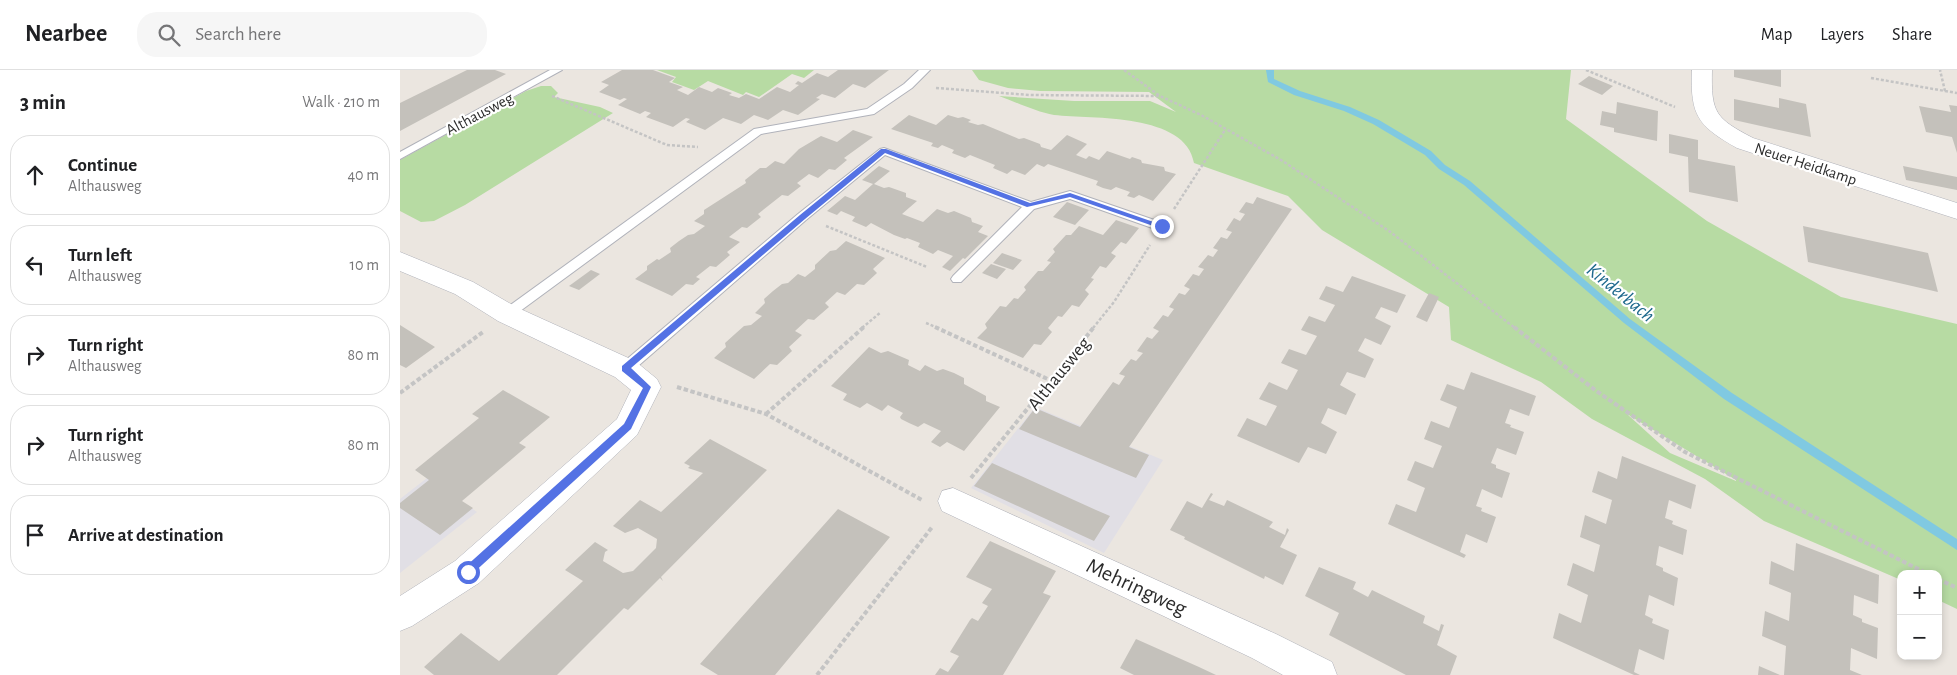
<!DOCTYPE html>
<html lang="en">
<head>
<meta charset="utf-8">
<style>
  :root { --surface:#fff; --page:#f6f6f6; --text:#202124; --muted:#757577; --line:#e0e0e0 }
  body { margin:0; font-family:"Alegreya Sans",sans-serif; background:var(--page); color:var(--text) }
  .controls { position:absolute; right:15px; bottom:15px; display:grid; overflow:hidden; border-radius:10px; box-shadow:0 2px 8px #0003 }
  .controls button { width:45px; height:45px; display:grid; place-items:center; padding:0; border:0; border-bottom:1px solid var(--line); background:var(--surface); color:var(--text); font:25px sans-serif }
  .stop { position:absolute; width:15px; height:15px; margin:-11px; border:4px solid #5472e4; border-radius:50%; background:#fff }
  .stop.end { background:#5472e4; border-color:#fff; box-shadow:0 1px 5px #0008 }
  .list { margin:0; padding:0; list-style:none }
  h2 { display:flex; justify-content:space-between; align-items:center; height:65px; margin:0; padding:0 20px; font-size:21px }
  h2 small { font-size:16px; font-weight:400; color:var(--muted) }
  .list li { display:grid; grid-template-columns:32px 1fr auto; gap:15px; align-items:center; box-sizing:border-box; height:80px; margin:0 10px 10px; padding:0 10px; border:1px solid var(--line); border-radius:20px }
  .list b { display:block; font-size:19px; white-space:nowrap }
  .list p { margin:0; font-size:16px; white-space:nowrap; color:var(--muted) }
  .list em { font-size:16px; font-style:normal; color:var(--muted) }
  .icon { flex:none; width:28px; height:28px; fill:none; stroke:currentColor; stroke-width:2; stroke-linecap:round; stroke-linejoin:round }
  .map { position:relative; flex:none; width:1557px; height:605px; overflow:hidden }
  header { display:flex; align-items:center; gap:30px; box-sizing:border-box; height:70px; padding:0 25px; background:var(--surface); border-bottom:1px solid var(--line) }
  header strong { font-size:24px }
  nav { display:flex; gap:28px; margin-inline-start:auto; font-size:18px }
  .search { width:350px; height:45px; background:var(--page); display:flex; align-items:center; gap:12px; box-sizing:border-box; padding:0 18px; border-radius:20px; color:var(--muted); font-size:19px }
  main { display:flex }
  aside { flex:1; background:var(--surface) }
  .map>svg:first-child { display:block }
  .industrial { fill:#e1dfe5 }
  .green { fill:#b7dba3; fill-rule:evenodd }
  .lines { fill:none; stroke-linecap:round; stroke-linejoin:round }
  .stream { fill:#80c9e1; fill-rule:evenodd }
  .building { fill:#c4c1bb }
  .lane-casing { stroke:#b0b2ba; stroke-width:2 }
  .street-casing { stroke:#b0b2ba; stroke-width:1 }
  .path-far1 { stroke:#c4c4c4; stroke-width:2.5; stroke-dasharray:3 2; stroke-linecap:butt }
  .path { stroke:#c4c4c4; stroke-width:4; stroke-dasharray:4.5 2.5; stroke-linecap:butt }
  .lane { fill:#fff; fill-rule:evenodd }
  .street { fill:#fff; fill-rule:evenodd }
  .route { fill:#5472e4 }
  .labels { text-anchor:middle; stroke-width:4.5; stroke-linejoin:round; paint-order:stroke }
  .far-street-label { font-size:16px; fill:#2c2c2c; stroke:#fff }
  .street-label { font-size:19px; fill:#2c2c2c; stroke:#fff }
  .water-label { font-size:20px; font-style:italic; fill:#1e698d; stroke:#fff }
  .near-street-label { font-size:22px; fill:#2c2c2c; stroke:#fff }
</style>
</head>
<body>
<header>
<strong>Nearbee</strong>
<div class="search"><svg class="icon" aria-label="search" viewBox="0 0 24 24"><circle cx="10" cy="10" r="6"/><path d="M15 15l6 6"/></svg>Search here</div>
<nav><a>Map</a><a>Layers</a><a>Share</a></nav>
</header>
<main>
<aside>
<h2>3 min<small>Walk · 210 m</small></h2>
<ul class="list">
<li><svg class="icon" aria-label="ahead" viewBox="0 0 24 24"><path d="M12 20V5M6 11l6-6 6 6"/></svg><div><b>Continue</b><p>Althausweg</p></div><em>40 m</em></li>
<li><svg class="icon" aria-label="left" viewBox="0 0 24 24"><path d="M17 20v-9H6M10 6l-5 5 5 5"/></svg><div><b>Turn left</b><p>Althausweg</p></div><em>10 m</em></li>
<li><svg class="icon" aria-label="right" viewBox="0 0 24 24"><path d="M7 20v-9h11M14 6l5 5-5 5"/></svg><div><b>Turn right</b><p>Althausweg</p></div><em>80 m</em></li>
<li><svg class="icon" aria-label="right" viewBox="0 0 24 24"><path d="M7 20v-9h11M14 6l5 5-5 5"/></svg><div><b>Turn right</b><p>Althausweg</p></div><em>80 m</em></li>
<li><svg class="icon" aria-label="arrive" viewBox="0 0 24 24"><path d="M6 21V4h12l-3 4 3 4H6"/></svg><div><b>Arrive at destination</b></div></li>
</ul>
</aside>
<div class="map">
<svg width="1557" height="605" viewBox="0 0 1557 605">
  <rect width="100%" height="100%" fill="#ebe6e0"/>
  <!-- industrial -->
  <path class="industrial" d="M635,337L763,390L704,483L571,418Z
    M27,408L77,442L0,503V429Z"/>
  <!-- green -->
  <path class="green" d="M257,0H414L404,8L392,4L359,27L346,22L343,25L308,11L294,20L272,12L276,7Z
    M572,0H1171L1166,49L1307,151L1441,227L1557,254V539L1538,530V504H1501V510L1364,451L1305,409L1192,349L1141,312L1051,270L1049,237L922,160L888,126L794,93C786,43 693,49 654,45C636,42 616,32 599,26L674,31H750L776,42L749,22L640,21L608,18L579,10ZM1227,344L1336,410V411L1270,383Z
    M141,16H151L158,23L154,27L200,37L213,43L65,135L34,151L21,152L0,141V90L126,21Z"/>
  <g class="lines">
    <!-- stream -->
    <path class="stream" d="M866,0H874V9L900,21L950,37L979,50L1031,81L1045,95L1070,111L1230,249L1332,323L1557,469V480L1324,329L1224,253L1064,115L1039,99L1025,85L973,54L944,41L894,25L868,12Z"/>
  </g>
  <!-- building -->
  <path class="building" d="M67,0H95L106,4L0,61V33Z
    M222,0H253L275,8L269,12L283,17L277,20L288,25L299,17L312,22L318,18L332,23L329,25L339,28L346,24L359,29L377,17L390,22L399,15L395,14L398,11L402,13L417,3L428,7L438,0H489L465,18L453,14L435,28L422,24L416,28L420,29L398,45L383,40L368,50L354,45L341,54L323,48L305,60L286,52L290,49L286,48L273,57L246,47L251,43L245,41L240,44L218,35L227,29L224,28L220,30L199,22L209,15L201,12Z
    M1334,0H1381V17L1334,7Z
    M1189,6L1213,16L1202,25L1178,14Z
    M1379,28L1406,34L1411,67L1334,50V29L1379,38Z
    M1217,32L1258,41L1257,71L1214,62V58L1200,55L1202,41L1216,44Z
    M1549,35L1557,36V83L1552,67L1526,62L1519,36L1551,42Z
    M509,45L536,55L548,45L558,48L563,47L571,50L568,52L578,55L583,54L619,69L624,68L640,74L641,77L651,80L667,65L687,74L676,85L686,89L689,86L699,90L707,81L730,89L732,87L741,90L742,93L764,97L765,101L776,104L753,131L739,125L734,128L727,126L730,122L716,117L711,120L703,118L696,115L698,111L648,94L644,97L637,94L625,105L612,100L607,104L593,98L595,95L570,85L565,88L552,83L554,80L542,75L538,78L531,76L533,73L491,59Z
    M453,60L473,67L444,88L447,90L435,100L429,99L418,108L409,104L397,113L401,116L388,126L382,125L358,144L361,147L347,158L342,157L329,167L340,172L327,182L330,185L316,197L310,196L296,207L300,209L293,215L286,214L272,226L235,209L247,200V196L257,189L259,190L271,182L270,178L279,171L288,165L294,164L305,156L294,151L304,144V140L346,113L345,110L360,98H366L375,91L384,94L399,79L421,66L437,72Z
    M1269,64L1298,70V89L1335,96L1338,132L1289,122L1288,87L1269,83Z
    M479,96L490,101L474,114L484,118L489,117L506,123V127L517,131L502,144L523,152L537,139L548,143L554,141L571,148L572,152L583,156L578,162L588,166L565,189L563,188L550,201L542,197L553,186L538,180L533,184L518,177L520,173L507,168L505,169L494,165L471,153L466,157L452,151L455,147L441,141L437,145L427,141L445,126L455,130L473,114L462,110Z
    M1503,96L1557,107V120L1506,110Z
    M857,127L892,139L729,377L749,385L736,408L619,359L635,338L680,357L713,312L719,315L725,306L719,304L731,289L736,291L743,283L737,281L747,267L752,269L759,261L753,258L763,245L768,247L774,239L769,237L779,223L785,225L790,219L784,216L793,204L799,206L804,199L798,197L808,185L813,187L818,180L813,178L821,167L827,169L832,162L826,160L834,148L840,151L845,144L839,142L846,132L853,134Z
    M667,132L689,140L675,155L653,147Z
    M716,150L739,158L726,174L721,172L711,183L716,186L706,198L700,196L691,208L694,209L685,220L689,224L679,237L672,235L662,247L658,246L648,258L652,262L641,275L634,274L623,288L577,268L587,258L585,254L600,236L606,237L614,228L618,229L626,220L624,217L638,201H643L651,192L647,191L655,182L653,179L666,165H671L679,156L703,165Z
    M1403,156L1528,183L1538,222L1408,192Z
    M446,171L485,188L473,199L477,203L464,215L457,214L445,225L437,222L425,233L429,237L414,250L408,249L395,261L402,265L389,277L392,281L377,295L370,294L354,309L314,288L326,277L325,273L335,264L344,256L351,255L362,246L355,243L365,233L364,229L373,221L382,214L388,213L398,204L405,207L415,199V195L430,181L436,180Z
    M602,183L622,190L613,200L593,193Z
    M591,194L606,199L597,209L582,203Z
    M191,200L200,204L179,220L169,216Z
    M952,206L1006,225L997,243L981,237L975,248L991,256L981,275L965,268L958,281L974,289L965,308L947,302L940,315L956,324L946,345L928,338L921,353L937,362L926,384L908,377L899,393L837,366L847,348L866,356L877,336L859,329L869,312L887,320L898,300L881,293L889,279L906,285L917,266L901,260L909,246L925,252L935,235L919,229L926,216L943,222Z
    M1029,223L1039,227L1027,252L1016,247Z
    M0,255L35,277L6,298L0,295Z
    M469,277L481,283L488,281L509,290L508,295L520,301L525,295L537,301L543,299L554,303L564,308V314L586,326V331L600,337L564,381L547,372L540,377L531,372L541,361L524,353L518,357L509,353L501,349L500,347L503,343L488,335L482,341L467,333L460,338L443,330L447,324L431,316Z
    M1071,302L1136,326L1129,346L1110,339L1105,353L1111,355L1110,357L1124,362L1116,385L1097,378L1091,393L1096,395V398L1110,403L1102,428L1082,419L1076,436L1082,438L1081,441L1096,447L1087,473L1066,464L1060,482L1066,485L1064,488L988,454L996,434L1016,442L1025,418L1007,410L1015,391L1033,398L1042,376L1024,369L1031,351L1049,358L1057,337L1040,330L1047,314L1064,320Z
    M103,320L150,347L119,373L126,377L62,431L73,438L40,465L0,438V433L29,410L15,400L79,348L72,344Z
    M310,369L367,400L261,507L263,511L260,508L228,540L224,538L157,605H34L24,597L61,563L99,591L183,511L165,500L195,472L208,480L205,482L203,491L223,503L233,501L256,478L257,469L238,458L225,463L213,456L240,430L261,442L303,403L288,398L290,396L284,393Z
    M1222,386L1296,415L1291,439L1269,430L1265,448L1273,451L1272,454L1287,460L1283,485L1259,476L1256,495L1263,498V501L1278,508L1274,536L1249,525L1245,545L1253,549L1252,553L1269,560L1264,590L1239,579L1234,602L1240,605H1234L1153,568L1159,543L1181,553L1188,525L1167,515L1173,493L1194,502L1200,475L1180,467L1185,445L1206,454L1212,430L1192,422L1198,401L1217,409Z
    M592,393L696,440L710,446L694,471L574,416Z
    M811,423L813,424L809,430L824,436L827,430L873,452L869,457L885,465L887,458L889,460L880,477L897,485L883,515L865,506L864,509L784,469L785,467L770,460L787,431L802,438Z
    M438,439L490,467L375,605H318L300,594Z
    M590,471L656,501L643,523L651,526L603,605H535L540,598L548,602L559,586L550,582L570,550L572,548L578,551L588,536L582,533L592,519L566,507Z
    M1396,473L1479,505L1478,534L1454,525L1453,545L1462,549V552L1478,558L1477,589L1451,578L1450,600L1462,605H1384L1386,576L1362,566L1365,541L1389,551L1391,523L1369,514L1371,491L1394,501Z
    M919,497L956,512L953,519L968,527L972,520L1025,546L1023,553L1039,561L1041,554L1044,555L1037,575L1057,586L1050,605H1006L929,565L939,543L905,526Z
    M736,569L799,597L816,605H734L720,598Z
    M1359,596L1380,605H1358Z"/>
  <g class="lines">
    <defs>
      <path id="lane" d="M150,0H162L0,89V82Z
        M519,0H530L512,18L474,44L361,64L112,247H102L101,244L102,241L354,59L467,39L504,14Z
        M484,78L631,132L670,121L766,154L768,157L762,161L758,160L670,129L634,139L561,212H553L551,209L553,206L622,137L485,85L406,150L230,303L225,304L220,303L218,299L220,295L398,144L480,79Z"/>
      <path id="street" d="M1292,0H1312C1311,43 1315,48 1353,68L1557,133V149L1337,78C1298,56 1290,46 1292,0Z
        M0,182L73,212L116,237L235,291L257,309L261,317L237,365L79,513L12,556L0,561V526L55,491L217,349L231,320L215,307L98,251L55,224L0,201Z
        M553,418L876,564L932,592L937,605H883L852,588L542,441L538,431L542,421Z"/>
    </defs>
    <!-- lane casing -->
    <use href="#lane" class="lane-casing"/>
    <!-- street casing -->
    <use href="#street" class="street-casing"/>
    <!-- path-far1 -->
    <path class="path-far1" d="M724,0L760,26
      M1186,0L1275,37
      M1471,8L1545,21L1540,0
      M536,18L630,25L760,26L801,45L881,90L989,161L1115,258
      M1545,21L1557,23
      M152,26L267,75L298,77
      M774,139L825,60
      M426,156L527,197
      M526,253L538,258
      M462,258L481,242
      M693,258L714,232L750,175"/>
    <!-- path -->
    <path class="path" d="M535,257L652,311
      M1114,257L1195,320L1285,382L1528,504
      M277,317L366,344L522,430
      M0,323L83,262
      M366,344L464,257
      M571,408L694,257
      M1538,509L1557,518
      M417,605L533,456"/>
    <!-- lane -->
    <use href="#lane" class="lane"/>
    <!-- street -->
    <use href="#street" class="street"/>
  </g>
  <!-- route -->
  <path class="route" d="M481,79H486L630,133L670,123L765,156L759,158L670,127L627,137L485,83L405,149L231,298L251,317L231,359L71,505H64V498L224,354L243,318L222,301V296L400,145Z"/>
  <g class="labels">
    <!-- far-street labels -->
    <g class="far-street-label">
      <text transform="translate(79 43) rotate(-28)" y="6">Althausweg</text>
      <text transform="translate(1406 93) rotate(18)" y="6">Neuer Heidkamp</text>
    </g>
    <!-- street labels -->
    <g class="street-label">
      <text transform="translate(658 303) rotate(-51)" y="7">Althausweg</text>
    </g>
    <!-- water labels -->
    <g class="water-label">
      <text transform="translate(1221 222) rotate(39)" y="7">Kinderbach</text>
    </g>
    <!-- near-street labels -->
    <g class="near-street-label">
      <text transform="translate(737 516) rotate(25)" y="8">Mehringweg</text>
    </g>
  </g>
</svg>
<div class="controls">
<button>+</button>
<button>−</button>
</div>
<div class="stop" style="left:68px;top:502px"></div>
<div class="stop end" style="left:762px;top:156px"></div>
</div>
</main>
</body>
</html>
